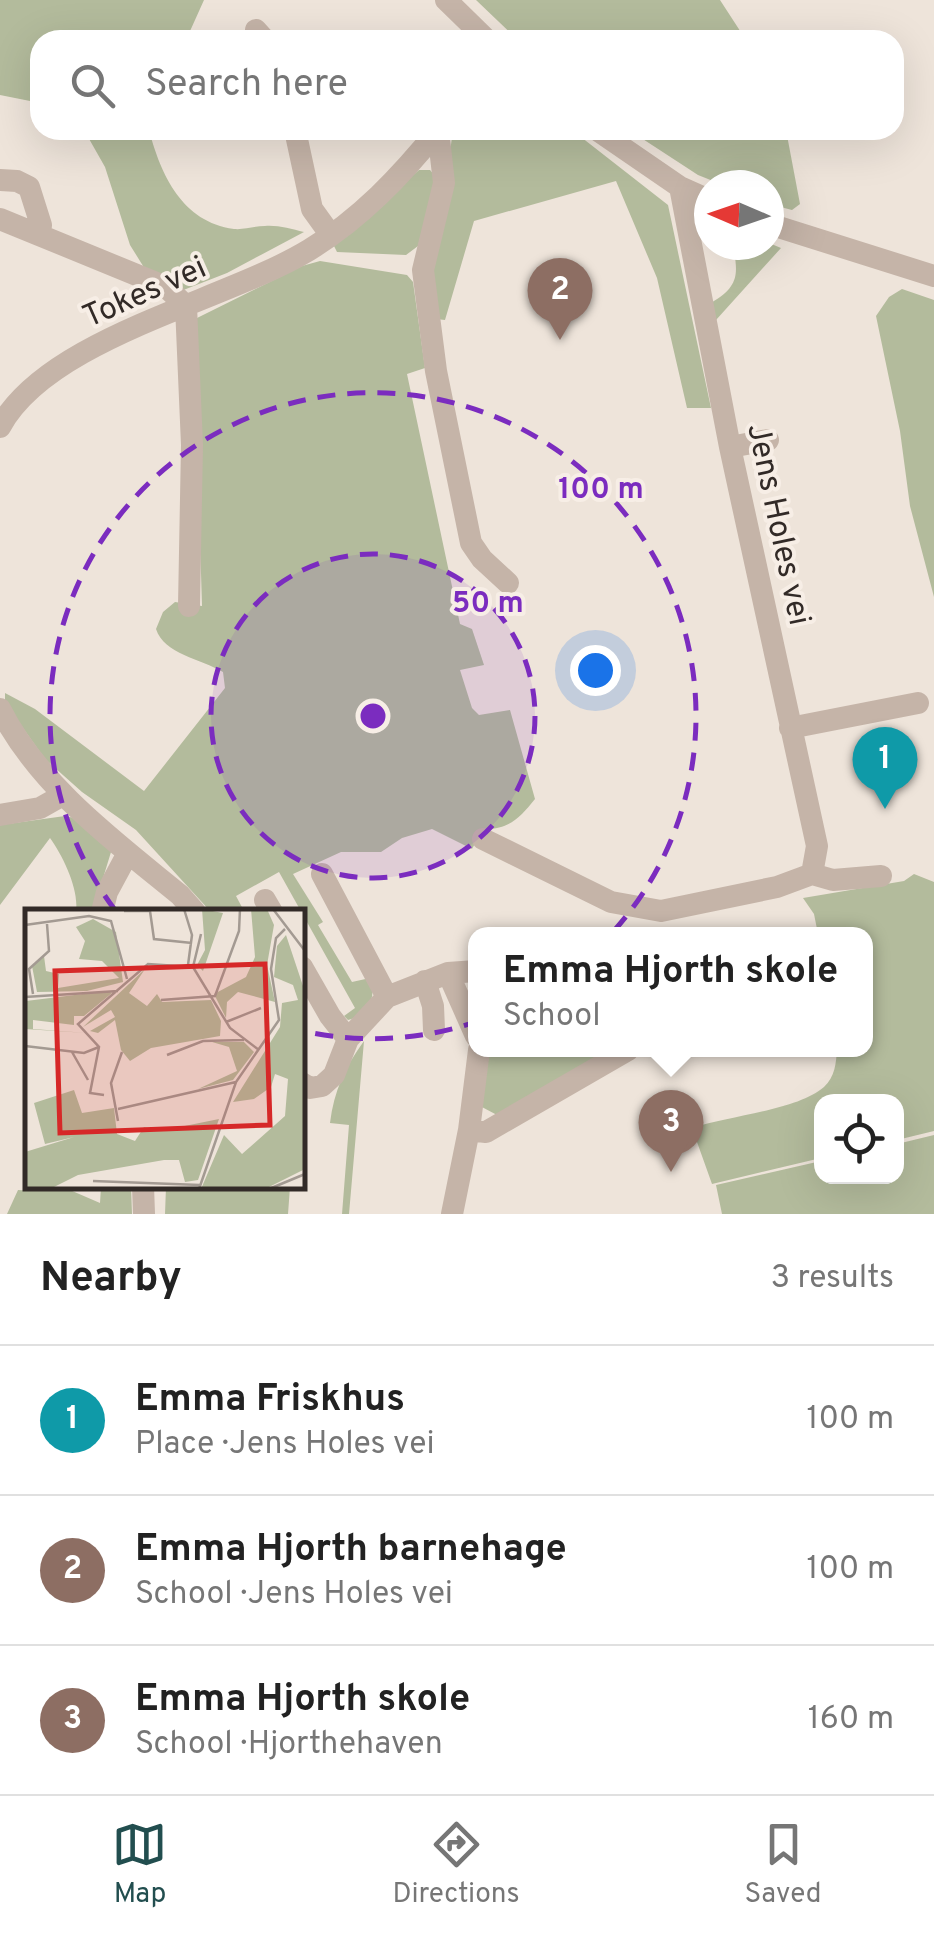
<!DOCTYPE html>
<html lang="en">
<head>
<meta charset="utf-8">
<style>
  :root { --surface:#fff; --page:#f2f2f2; --text:#222; --muted:#767676; --line:#e0e0e0; --accent:#224e4f }
  body { margin:0; font-family:Overpass,sans-serif; background:var(--page); color:var(--text) }
  .controls { position:absolute; right:30px; bottom:30px; display:grid; overflow:hidden; border-radius:20px; box-shadow:0 10px 40px #0002 }
  .controls button { width:90px; height:90px; display:grid; place-items:center; padding:0; border:0; border-bottom:2px solid var(--line); background:var(--surface); color:var(--text); font:50px sans-serif }
  .compass { position:absolute; left:694px; top:170px; width:90px; height:90px; border-radius:50%; background:var(--surface); box-shadow:0 10px 40px #0002; rotate:272deg }
  .you { position:absolute; left:595px; top:670px; width:35px; height:35px; margin:-25px; border:8px solid #fff; border-radius:50%; background:#1a73e8; box-shadow:0 0 0 15px #1a73e833 }
  .badge { display:grid; place-items:center; width:65px; height:65px; border-radius:50%; background:var(--accent); color:#fff; font-size:32px; font-weight:700 }
  .pin { position:absolute; translate:-50% -82px; filter:drop-shadow(0 2px 5px #0008) }
  .pin::after { content:''; position:absolute; top:52px; width:35px; height:30px; background:inherit; clip-path:polygon(0 0,100% 0,50% 100%) }
  .popup { position:absolute; left:468px; top:927px; width:405px; height:130px; box-sizing:border-box; display:grid; place-content:center; border-radius:20px; background:var(--surface); filter:drop-shadow(0 2px 8px #0005); font-size:32px; white-space:nowrap; color:var(--muted) }
  .popup b { font-size:38px; color:var(--text) }
  .popup::after { content:''; position:absolute; left:50%; top:100%; margin-left:-20px; border:20px solid transparent; border-top-color:var(--surface) }
  .list { margin:0; padding:0; list-style:none }
  h2 { display:flex; justify-content:space-between; align-items:center; height:130px; margin:0; padding:0 40px; font-size:42px }
  h2 small { font-size:32px; font-weight:400; color:var(--muted) }
  .list li { display:grid; grid-template-columns:65px 1fr auto; gap:30px; align-items:center; box-sizing:border-box; height:150px; padding:0 40px; border-top:2px solid var(--line) }
  .list b { display:block; font-size:38px; white-space:nowrap }
  .list p { margin:0; font-size:32px; white-space:nowrap; color:var(--muted) }
  .list em { font-size:32px; font-style:normal; color:var(--muted) }
  .icon { flex:none; width:55px; height:55px; fill:none; stroke:currentColor; stroke-width:2; stroke-linecap:round; stroke-linejoin:round }
  .map { position:relative; flex:none; width:934px; height:1214px; overflow:hidden }
  .search { position:absolute; background:var(--surface); box-shadow:0 10px 40px #0002; left:30px; right:30px; top:30px; height:110px; display:flex; align-items:center; gap:25px; box-sizing:border-box; padding:0 35px; border-radius:30px; color:var(--muted); font-size:38px }
  .sheet { height:580px; background:var(--surface) }
  nav { display:flex; justify-content:space-around; align-items:center; box-sizing:border-box; height:140px; border-top:2px solid var(--line); background:var(--surface); font-size:28px; color:var(--muted) }
  nav a { display:grid; justify-items:center; gap:5px }
  nav .on { color:var(--accent) }
  .map>svg:first-child { display:block }
  .green { fill:#b3bb9c }
  .lines { fill:none; stroke-linecap:round; stroke-linejoin:round }
  .minor { stroke:#c5b4a8; stroke-width:22 }
  .ring { fill:none; stroke:#7b2cbf; stroke-width:5; stroke-dasharray:18 12 }
  .labels { text-anchor:middle; stroke-width:8; stroke-linejoin:round; paint-order:stroke }
  .street-label { font-size:32px; fill:#322a27; stroke:#f7eee6 }
  .inset-road { fill:none; stroke:#a39a92; stroke-width:2.5 }
  .view { fill:#d62828; fill-opacity:0.15; stroke:#d62828; stroke-width:5 }
  .inset-edge { fill:none; stroke:#322a27; stroke-width:5 }
  .centre { fill:#7b2cbf; stroke:#f7eee6; stroke-width:5 }
  .ring-label { font-size:30px; text-anchor:middle; font-weight:bold; fill:#7b2cbf; stroke:#f7eee6; stroke-width:8; stroke-linejoin:round; paint-order:stroke }
</style>
</head>
<body>
<div class="map">
<svg width="934" height="1214" viewBox="0 0 934 1214">
  <rect width="100%" height="100%" fill="#eee4da"/>
  <!-- green -->
  <path class="green" d="M0,0H204L186,40H40V103L0,95Z
    M476,0H720L746,40H518Z
    M84,130H149C161,175 182,222 234,229C244,230 255,226 265,226C278,225 291,229 304,232L227,273L163,298L130,245L105,167Z
    M453,130H572L668,205L711,408H687L657,278L616,181L474,221L445,320L436,319L432,282Z
    M629,130H786L800,204L792,210L769,204V185H723L698,175Z
    M419,170H430L436,177L418,246L406,255L337,252L333,244Z
    M769,243L781,248L716,320L711,303C740,286 738,274 733,245Z
    M320,261L407,275L413,282L425,368L407,374L460,624L472,629L484,665L460,670L472,708L479,715L510,710L535,799C520,818 508,830 483,829L472,849L432,829L402,838L381,852H341L293,874L323,922L318,925L352,982L370,978C377,998 369,1014 348,1020L344,1016L355,1008L279,872L236,896L244,911H210L136,830L82,792L45,759L5,703V693L35,709L144,791L225,688L223,672C201,659 164,654 156,629L163,612L175,602L202,606L194,345L197,318L302,266Z
    M902,289L934,300V597L910,506L900,431L876,316L889,297Z
    M65,816L79,819L111,852L93,911H76C79,889 63,856 50,838L0,905V825Z
    M914,874L934,882V1131L897,1140L896,1102H822L821,1158L712,1184L692,1128C728,1116 798,1110 824,1087C835,1077 836,1063 837,1050H866V934H818L814,914L803,898L904,881Z
    M364,1041L349,1214H342L349,1125L330,1123C334,1091 345,1067 364,1041Z
    M490,1050H616L497,1115L480,1106Z
    M934,1135V1214H722L716,1185L821,1161L822,1176H896L897,1144Z
    M48,1187H63L100,1203L101,1187H131L132,1214H7L18,1190L36,1191Z
    M166,1187H290L288,1214H165Z"/>
  <g class="lines">
    <!-- minor -->
    <path class="minor" d="M446,0L487,40
      M256,30L265,40
      M295,130L312,209L330,234
      M438,130L444,183L423,270L436,371L471,543L482,559L508,583
      M597,130L680,187L709,200
      M0,180L17,181L29,187L41,225L40,235
      M680,187L730,447L817,846L812,874
      M0,219L166,287L186,306L192,445L189,606
      M769,224L934,276
      M0,427C48,338 223,302 309,250C360,219 401,176 438,130
      M730,447L768,440
      M0,709C39,786 114,841 180,895L195,912
      M790,728L918,703
      M0,815L40,808L63,795
      M483,839L611,902L661,911L777,887L812,874L833,880L881,876
      M322,874L387,997
      M265,900L272,912
      M102,912L107,892L128,853
      M302,967L330,1016L348,1039
      M448,973L476,1036
      M425,981L433,1006L434,1030
      M302,1083L310,1088L322,1086L334,1075L348,1039L387,997L448,973L476,971
      M469,1130L486,1132L628,1050
      M143,1186L144,1214
      M452,1214L469,1130L479,1050"/>
  </g>
  <!-- distance rings -->
  <circle cx="373" cy="716" r="162" fill="#7b2cbf" fill-opacity=".12"/>
  <g class="ring">
    <circle cx="373" cy="716" r="162"/>
    <path d="M115 910A323 323 0 1 1 303 1031"/>
  </g>
  <g class="labels">
    <!-- street labels -->
    <g class="street-label">
      <text transform="translate(144 291) rotate(-24)" y="11">Tokes vei</text>
      <text transform="translate(780 524) rotate(78)" y="11">Jens Holes vei</text>
    </g>
  </g>
  <!-- overview -->
  <g transform="translate(25 909)">
    <rect width="280" height="280" fill="#eee4da"/>
    <path d="M177,0L198,4L178,62L172,56L180,41ZM226,0H242L249,16L242,56L250,93L213,83L202,93L201,109L189,85L221,68L230,48ZM68,10L91,23L98,73L62,82L12,83L7,57L19,47L21,62L34,65L33,79L94,69L77,52L54,50L60,32L51,18ZM261,26L280,83V260L240,280H176L199,226L217,245L260,207L263,170L250,165L246,178L229,190L208,193L255,118L257,94L273,91L268,76L249,68L252,37ZM120,60L104,84L122,97L132,85L137,93L186,91L196,112L195,127L126,139L105,152L96,141L90,111L73,124L65,122L90,108L86,101L58,118ZM82,82L87,84L59,107H49V116L8,111V120L62,124L0,120L1,92ZM187,133H219L229,143L208,171L173,180L212,162L204,138ZM49,181L57,204L89,199L92,225L110,232L119,218L135,222L194,210L173,271L160,273L154,251H139L53,266L25,280H0V243L49,228L20,235L9,194Z" fill="#b3bb9c"/>
    <path class="inset-road" d="M159,0L167,26L163,56M248,0L280,42M99,2H125L129,30L167,34M0,16L64,7L86,12L102,70M168,58L176,25M8,85L4,60L24,42L22,15M0,88L93,82M136,91L190,87L214,22L215,0M201,113L236,99M0,137L59,144L74,138M47,143L63,171M142,146L178,132L219,131M79,186L65,184L74,138L53,115L123,55L168,58L205,119L234,141M93,200L211,173M93,212L86,174L97,143M68,272L175,276M174,280L211,173L254,111L246,60L251,29L260,20M244,280L280,265"/>
    <path class="view" d="M240,55L245,216L35,224L30,62Z"/>
    <rect width="280" height="280" class="inset-edge"/>
  </g>
  <circle cx="373" cy="716" r="15" class="centre"/>
  <g class="ring-label">
    <text x="601" y="498">100 m</text>
    <text x="488" y="612">50 m</text>
  </g>
</svg>
<div class="controls">
<button><svg class="icon" aria-label="locate" viewBox="0 0 24 24"><circle cx="12" cy="12" r="6"/><path d="M12 2v4M12 18v4M2 12h4M18 12h4"/></svg></button>
</div>
<svg class="compass" viewBox="-18 -18 36 36"><path d="M0-13l5 13h-10z" fill="#e53935"/><path d="M0 13l5-13h-10z" fill="#767676"/></svg>
<div class="you"></div>
<div class="pin badge" style="left:885px;top:809px;background:#0f9aa8">1</div>
<div class="pin badge" style="left:560px;top:340px;background:#8d6e63">2</div>
<div class="pin badge" style="left:671px;top:1172px;background:#8d6e63">3</div>
<div class="popup"><b>Emma Hjorth skole</b>School</div>
<div class="search"><svg class="icon" aria-label="search" viewBox="0 0 24 24"><circle cx="10" cy="10" r="6"/><path d="M15 15l6 6"/></svg>Search here</div>
</div>
<section class="sheet">
<h2>Nearby<small>3 results</small></h2>
<ul class="list">
<li><span class="badge" style="background:#0f9aa8">1</span><div><b>Emma Friskhus</b><p>Place · Jens Holes vei</p></div><em>100 m</em></li>
<li><span class="badge" style="background:#8d6e63">2</span><div><b>Emma Hjorth barnehage</b><p>School · Jens Holes vei</p></div><em>100 m</em></li>
<li><span class="badge" style="background:#8d6e63">3</span><div><b>Emma Hjorth skole</b><p>School · Hjorthehaven</p></div><em>160 m</em></li>
</ul>
</section>
<nav>
<a class="on"><svg class="icon" aria-label="map" viewBox="0 0 24 24"><path d="M3 6l6-2 6 2 6-2v14l-6 2-6-2-6 2zM9 4v14M15 6v14"/></svg>Map</a>
<a><svg class="icon" aria-label="directions" viewBox="0 0 24 24"><path d="M12 3l9 9-9 9-9-9zM9 14v-3h6M13 9l2 2-2 2"/></svg>Directions</a>
<a><svg class="icon" aria-label="saved" viewBox="0 0 24 24"><path d="M7 4h10v16l-5-4-5 4z"/></svg>Saved</a>
</nav>
</body>
</html>
